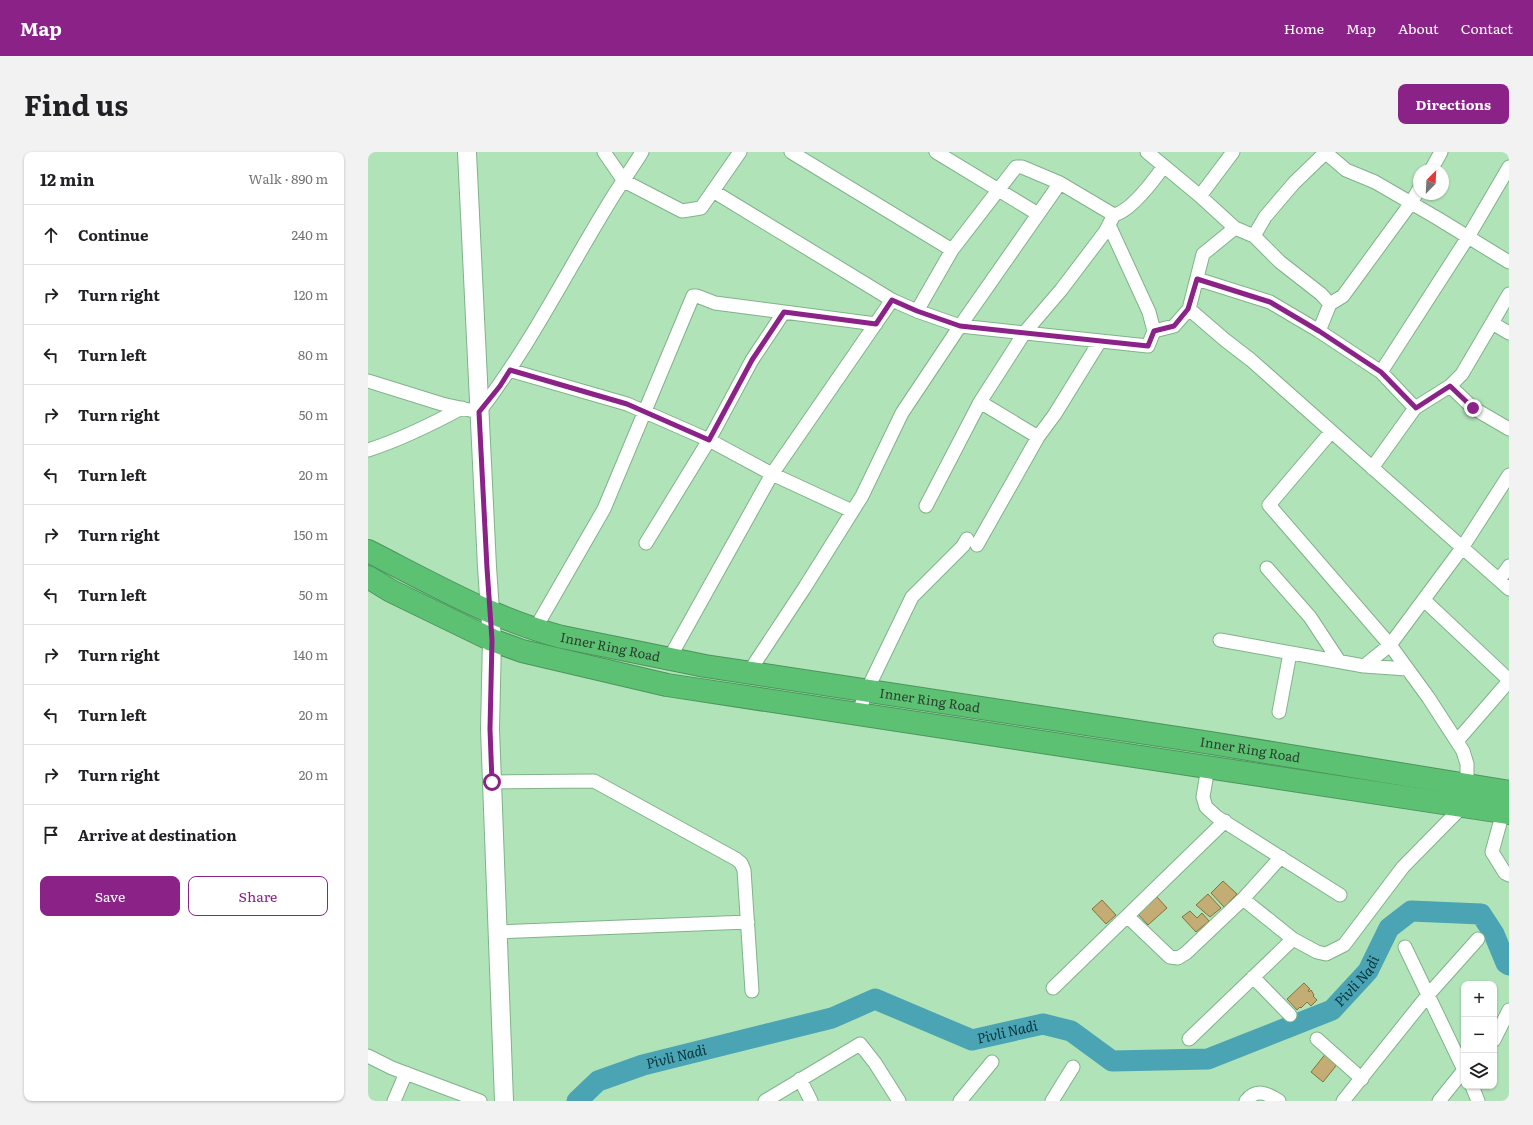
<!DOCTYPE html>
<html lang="en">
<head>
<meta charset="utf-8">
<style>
  :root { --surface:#fff; --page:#f2f2f2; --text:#202124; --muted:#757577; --line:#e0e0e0; --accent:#8b2288 }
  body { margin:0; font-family:Literata,serif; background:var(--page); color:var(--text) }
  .controls { position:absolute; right:12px; bottom:12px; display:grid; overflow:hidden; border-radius:8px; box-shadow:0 1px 3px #0004 }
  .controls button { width:36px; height:36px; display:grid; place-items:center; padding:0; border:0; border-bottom:1px solid var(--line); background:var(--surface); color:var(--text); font:20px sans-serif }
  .compass { position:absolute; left:1045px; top:12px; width:36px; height:36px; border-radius:50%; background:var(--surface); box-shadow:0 1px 3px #0004; rotate:24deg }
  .stop { position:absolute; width:12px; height:12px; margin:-9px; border:3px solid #8b2288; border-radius:50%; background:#fff }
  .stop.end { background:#8b2288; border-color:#fff; box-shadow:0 1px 4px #0008 }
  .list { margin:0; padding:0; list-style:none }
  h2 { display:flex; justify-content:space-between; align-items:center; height:52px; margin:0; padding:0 16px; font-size:17px }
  h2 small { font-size:13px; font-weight:400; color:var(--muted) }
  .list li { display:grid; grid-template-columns:26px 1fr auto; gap:12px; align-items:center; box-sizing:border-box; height:60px; padding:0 16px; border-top:1px solid var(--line) }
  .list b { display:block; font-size:15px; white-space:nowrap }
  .list em { font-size:13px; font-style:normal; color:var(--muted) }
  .actions { display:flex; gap:8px; padding:12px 16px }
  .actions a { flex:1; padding:9px 0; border:1px solid var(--accent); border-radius:8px; text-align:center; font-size:14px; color:var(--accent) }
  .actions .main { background:var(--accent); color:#fff }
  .icon { flex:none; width:22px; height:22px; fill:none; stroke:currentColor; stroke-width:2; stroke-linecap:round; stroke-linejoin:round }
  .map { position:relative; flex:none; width:1141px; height:949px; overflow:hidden; border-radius:8px }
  header { display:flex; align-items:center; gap:24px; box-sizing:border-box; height:56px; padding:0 20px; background:var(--accent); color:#fff }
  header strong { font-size:19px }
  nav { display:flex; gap:22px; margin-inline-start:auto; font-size:14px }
  .intro { display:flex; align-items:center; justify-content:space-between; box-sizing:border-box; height:96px; padding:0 24px }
  h1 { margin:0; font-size:28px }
  .button { padding:10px 18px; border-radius:8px; background:var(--accent); color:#fff; font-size:14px; font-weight:700 }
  main { display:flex; gap:24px; padding:0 24px }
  aside { flex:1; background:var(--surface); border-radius:8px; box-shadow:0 1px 3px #0004 }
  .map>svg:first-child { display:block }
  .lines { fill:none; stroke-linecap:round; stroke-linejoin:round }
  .river { stroke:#4aa4b3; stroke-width:21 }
  .building { fill:#c3ad75; stroke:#85713a }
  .street-casing { stroke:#81b28a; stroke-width:15 }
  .secondary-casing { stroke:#81b28a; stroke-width:20 }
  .highway-casing { stroke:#4c945c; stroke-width:24 }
  .street { stroke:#fff; stroke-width:13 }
  .secondary { stroke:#fff; stroke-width:18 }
  .highway { stroke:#5dc174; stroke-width:22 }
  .route { stroke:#8b2288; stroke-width:5 }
  .labels { text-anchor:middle; stroke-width:3.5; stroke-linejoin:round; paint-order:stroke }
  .street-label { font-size:13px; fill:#2c402f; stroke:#e3fce7 }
  .water-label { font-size:14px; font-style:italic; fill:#08343b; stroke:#e3fce7 }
</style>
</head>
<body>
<header>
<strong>Map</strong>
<nav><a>Home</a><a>Map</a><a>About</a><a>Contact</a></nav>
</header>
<div class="intro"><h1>Find us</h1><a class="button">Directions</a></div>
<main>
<aside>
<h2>12 min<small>Walk · 890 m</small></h2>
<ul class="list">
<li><svg class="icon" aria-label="ahead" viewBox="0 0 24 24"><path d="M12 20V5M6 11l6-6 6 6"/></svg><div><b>Continue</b></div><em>240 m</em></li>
<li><svg class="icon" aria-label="right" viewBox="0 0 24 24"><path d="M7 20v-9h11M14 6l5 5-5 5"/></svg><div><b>Turn right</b></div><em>120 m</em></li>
<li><svg class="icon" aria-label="left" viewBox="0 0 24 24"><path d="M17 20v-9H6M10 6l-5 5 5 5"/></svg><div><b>Turn left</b></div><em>80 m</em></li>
<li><svg class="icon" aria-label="right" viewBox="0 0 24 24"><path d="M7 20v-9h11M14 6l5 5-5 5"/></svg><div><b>Turn right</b></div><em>50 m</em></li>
<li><svg class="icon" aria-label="left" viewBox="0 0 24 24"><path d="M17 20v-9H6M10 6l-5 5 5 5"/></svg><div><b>Turn left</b></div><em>20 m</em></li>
<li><svg class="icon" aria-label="right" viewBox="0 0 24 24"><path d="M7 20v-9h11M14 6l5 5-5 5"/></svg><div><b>Turn right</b></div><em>150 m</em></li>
<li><svg class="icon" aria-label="left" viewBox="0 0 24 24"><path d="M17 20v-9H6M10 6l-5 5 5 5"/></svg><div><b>Turn left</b></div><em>50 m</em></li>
<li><svg class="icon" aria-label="right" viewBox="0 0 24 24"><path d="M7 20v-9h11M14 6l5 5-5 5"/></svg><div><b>Turn right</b></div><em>140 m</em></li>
<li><svg class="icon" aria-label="left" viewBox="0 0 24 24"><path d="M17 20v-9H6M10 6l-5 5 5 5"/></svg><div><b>Turn left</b></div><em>20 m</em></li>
<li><svg class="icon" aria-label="right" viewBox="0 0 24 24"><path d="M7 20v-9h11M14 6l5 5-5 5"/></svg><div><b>Turn right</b></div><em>20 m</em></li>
<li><svg class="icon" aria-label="arrive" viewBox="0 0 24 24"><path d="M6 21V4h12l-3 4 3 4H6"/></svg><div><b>Arrive at destination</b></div></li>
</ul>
<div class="actions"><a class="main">Save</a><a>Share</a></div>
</aside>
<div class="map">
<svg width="1141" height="949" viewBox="0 0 1141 949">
  <rect width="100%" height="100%" fill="#b0e3b8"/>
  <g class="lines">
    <!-- river -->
    <path class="river" id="s1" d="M209,949L230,929L275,913L464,866L507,847L604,888L675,872L703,879L744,909L840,907L964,858L1000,819L1021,776L1043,759L1113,762L1126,782L1138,811L1141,813"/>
  </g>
  <!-- building -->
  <path class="building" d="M855,729L869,742L856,755L843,741Z
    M840,742L853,756L842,765L828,753Z
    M789,745L799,756L780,773L770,762Z
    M734,748L748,763L738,772L724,757Z
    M822,759L829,766L834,761L841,769L828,780L814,765Z
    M936,831L942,837L940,838L941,840L943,838L946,843L945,844L949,848L943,854L939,850L933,856L932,855L929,858L919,847Z
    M959,900L971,910L955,930L943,920Z"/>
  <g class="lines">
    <defs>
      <path id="street" d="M236,0L256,29L314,59L333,56L372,0
        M423,0L584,98
        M568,0L670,62
        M779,0L832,44L865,0
        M957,0L978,18L1007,30L1069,66L1141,110
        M1063,18L1073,0
        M345,39L524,148L549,159L592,174L780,194L786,179L781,160L741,73
        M832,44L867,76L886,84L897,65L926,31L958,0
        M746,63C763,59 786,28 796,14
        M886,84L912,110L953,142L962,152
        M829,127L902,150L951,179L1013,220L1047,256
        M821,157L857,188L883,208L1141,437
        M549,159L584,98L648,15H654L692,31
        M1124,171L1141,181
        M786,179L806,174L821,157L835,102L867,76
        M951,179L962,152L975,144L1043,51L1051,37
        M141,218L259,252L341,288L404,322L484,359
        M1013,220L1100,85L1141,15
        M0,229L74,252L111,260C163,193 200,117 244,46C254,30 265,15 274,0
        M1082,234L1105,256L1141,277
        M612,250L670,285
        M963,280L901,353L1022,493L996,514
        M0,298C32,288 64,272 94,256
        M1004,316L1047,256L1082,234L1094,222L1141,142
        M278,391L341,288L384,208L416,160
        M609,393L670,285L687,262L732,189
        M899,416L942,465L971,509
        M1131,428L1141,414
        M1056,448L1141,528
        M167,477L236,357L325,144H329L347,151L508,172
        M852,488L996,514L1039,517
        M301,507L404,322L524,148
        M381,520L437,435L494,344L534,261L592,174L692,31L746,63L737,80L693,138L657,180L612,250L558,354
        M911,560L922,501
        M490,562L499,538L544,445L595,394L599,387
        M1089,589L1141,529
        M840,615L835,645L838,655L849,665L972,743
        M124,630L226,629L368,707L373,711L376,718L384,839
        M1135,660L1124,700L1137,721L1141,723
        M875,747L913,705
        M759,764L802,805L810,806L818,801L875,747L925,787L949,800L958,802L976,793L1035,715L1095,654L1099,633V612L1095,599L1060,545L1022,493L1094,396L1141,323
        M130,780L380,770
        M1037,795L1096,918
        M885,825L922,863
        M685,836L857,669
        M821,887L925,787
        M949,887L994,927
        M1126,888L1141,858
        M0,904L24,916L112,949
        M432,927L443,949
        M1104,934L1110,949
        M26,949L38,921
        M397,949L492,892L507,911L531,949
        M592,949L624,910
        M684,949L705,915
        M878,949C888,936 899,941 911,949
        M975,949L1060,843L1110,787
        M1071,949L1096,918"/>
      <path id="secondary" d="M99,0L119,415L124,488L122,577L136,949"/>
      <g id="highway">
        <path id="s2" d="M0,399C63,431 125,467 194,485L337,514L843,591L1141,640"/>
        <path d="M0,425L23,439L124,488L154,499L299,533L1141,661"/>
      </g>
    </defs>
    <!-- street casing -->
    <use href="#street" class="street-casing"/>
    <!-- secondary casing -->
    <use href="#secondary" class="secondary-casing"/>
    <!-- highway casing -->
    <use href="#highway" class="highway-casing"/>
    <!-- street -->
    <use href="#street" class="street"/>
    <!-- secondary -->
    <use href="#secondary" class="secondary"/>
    <!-- highway -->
    <use href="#highway" class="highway"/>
  </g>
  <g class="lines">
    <!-- route -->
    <path class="route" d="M124,630L122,577L124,488L119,416L111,260L132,234L142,218L259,252L341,288L384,208L416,160L508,172L524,148L549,159L592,174L780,194L786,179L806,174L820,157L829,127L902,150L951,179L1013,220L1048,256L1082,234L1105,256"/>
  </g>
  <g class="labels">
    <!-- street labels -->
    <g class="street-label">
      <text dy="5" stroke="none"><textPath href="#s2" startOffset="262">Inner Ring Road</textPath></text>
      <text dy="5" stroke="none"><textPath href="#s2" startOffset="586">Inner Ring Road</textPath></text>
      <text dy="5" stroke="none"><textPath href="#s2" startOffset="910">Inner Ring Road</textPath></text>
    </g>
    <!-- water labels -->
    <g class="water-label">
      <text dy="5" stroke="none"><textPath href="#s1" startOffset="844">Pivli Nadi</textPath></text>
      <text dy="5" stroke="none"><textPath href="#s1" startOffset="460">Pivli Nadi</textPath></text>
      <text dy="5" stroke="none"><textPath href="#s1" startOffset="111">Pivli Nadi</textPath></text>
    </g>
  </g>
</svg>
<div class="controls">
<button>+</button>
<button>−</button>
<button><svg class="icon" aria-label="layers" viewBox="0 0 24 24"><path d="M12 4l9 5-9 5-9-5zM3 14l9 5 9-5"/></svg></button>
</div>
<svg class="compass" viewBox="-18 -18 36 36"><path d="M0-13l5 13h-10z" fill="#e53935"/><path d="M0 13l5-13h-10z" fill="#757577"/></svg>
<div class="stop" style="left:124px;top:630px"></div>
<div class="stop end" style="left:1105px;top:256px"></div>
</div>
</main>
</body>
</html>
